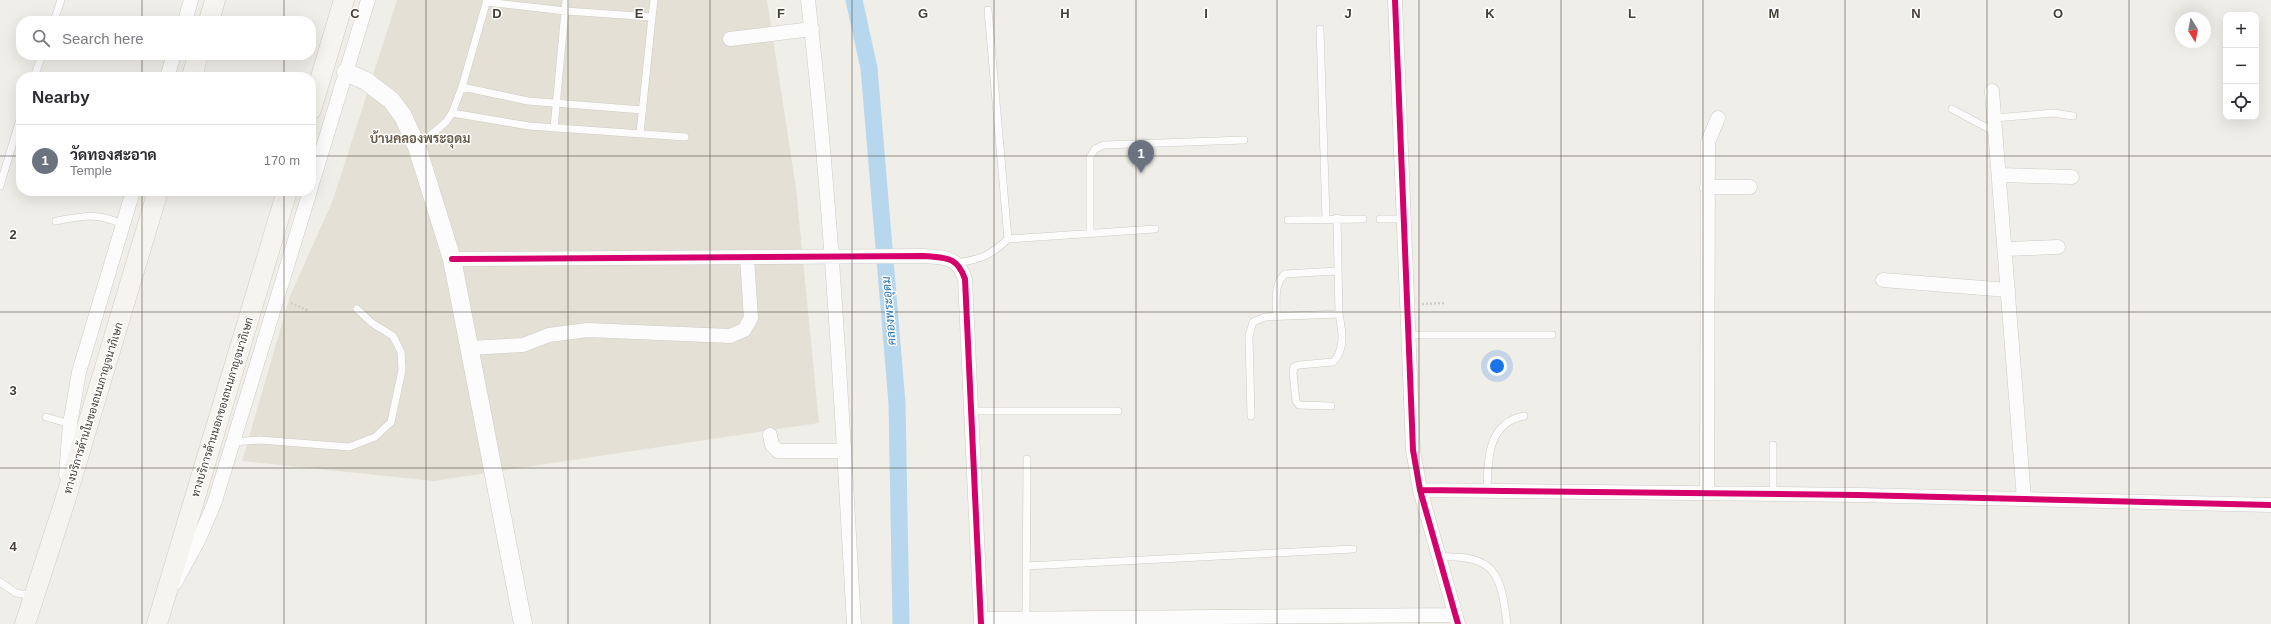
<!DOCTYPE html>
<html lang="en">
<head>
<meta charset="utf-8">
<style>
  :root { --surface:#fff; --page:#f2f2f3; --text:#2b2b33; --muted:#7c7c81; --line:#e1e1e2; --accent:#817c73 }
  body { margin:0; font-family:Helvetica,Sarabun,sans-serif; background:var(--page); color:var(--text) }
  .controls { position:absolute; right:12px; top:12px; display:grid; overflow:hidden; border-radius:8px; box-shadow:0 4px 16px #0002 }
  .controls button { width:36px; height:36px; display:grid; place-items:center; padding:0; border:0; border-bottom:1px solid var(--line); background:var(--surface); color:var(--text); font:20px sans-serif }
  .compass { position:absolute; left:2175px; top:12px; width:36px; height:36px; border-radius:50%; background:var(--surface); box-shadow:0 4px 16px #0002; rotate:169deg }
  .you { position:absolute; left:1497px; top:366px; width:14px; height:14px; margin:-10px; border:3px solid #fff; border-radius:50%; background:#1a73e8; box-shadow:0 0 0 6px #1a73e833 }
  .badge { display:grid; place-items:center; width:26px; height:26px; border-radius:50%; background:var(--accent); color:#fff; font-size:13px; font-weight:700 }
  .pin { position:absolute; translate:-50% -33px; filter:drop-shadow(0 1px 2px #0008) }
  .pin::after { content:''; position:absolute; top:21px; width:14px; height:12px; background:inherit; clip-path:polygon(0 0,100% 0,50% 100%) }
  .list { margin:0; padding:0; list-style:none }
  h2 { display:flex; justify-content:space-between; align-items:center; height:52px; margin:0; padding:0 16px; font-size:17px }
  h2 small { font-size:13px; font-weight:400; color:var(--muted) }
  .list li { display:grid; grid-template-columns:26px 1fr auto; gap:12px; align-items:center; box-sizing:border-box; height:72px; padding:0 16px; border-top:1px solid var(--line) }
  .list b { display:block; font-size:15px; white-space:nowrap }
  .list p { margin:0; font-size:13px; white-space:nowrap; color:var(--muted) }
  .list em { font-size:13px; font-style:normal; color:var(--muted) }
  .icon { flex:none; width:22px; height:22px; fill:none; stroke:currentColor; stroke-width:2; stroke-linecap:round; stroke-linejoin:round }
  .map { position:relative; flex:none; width:2271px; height:624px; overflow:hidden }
  .search { position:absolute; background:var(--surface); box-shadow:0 4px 16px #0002; left:16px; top:16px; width:300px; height:44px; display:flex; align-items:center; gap:10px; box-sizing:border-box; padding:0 14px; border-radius:16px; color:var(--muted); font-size:15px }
  .panel { position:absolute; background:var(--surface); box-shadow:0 4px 16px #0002; left:16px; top:72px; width:300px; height:124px; border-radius:16px }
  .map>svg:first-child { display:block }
  .residential { fill:#e4e0d5 }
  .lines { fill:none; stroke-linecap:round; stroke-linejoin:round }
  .canal { stroke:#b7d7ef; stroke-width:17 }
  .service-casing { stroke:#cecbc5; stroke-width:8 }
  .minor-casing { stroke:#cecbc5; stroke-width:15 }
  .tertiary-casing { stroke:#cecbc5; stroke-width:19 }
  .secondary-casing { stroke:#cfcbbf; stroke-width:21 }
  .path { stroke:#d1cec9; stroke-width:2.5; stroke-dasharray:2 2; stroke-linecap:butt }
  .service { stroke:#fdfcfc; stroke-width:7 }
  .minor { stroke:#fdfcfc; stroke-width:14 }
  .tertiary { stroke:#fdfcfc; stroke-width:18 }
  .secondary { stroke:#f6f4ee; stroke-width:20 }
  .cycleway-casing { stroke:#fff; stroke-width:8 }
  .cycleway { stroke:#d6006c; stroke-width:6 }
  .grid { fill:none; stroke:#453f34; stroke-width:1; stroke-opacity:0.55 }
  .labels { text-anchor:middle; stroke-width:3; stroke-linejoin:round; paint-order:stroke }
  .street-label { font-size:11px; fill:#453f34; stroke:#fff }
  .water-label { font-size:12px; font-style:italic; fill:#2b75b3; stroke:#fff }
  .quarter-label { font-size:13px; font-weight:bold; fill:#685d4b; stroke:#fff }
  .grid-label { font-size:13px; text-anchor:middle; font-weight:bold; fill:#453f34; stroke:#fff; stroke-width:3; stroke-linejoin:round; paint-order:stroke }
</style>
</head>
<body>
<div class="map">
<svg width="2271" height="624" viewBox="0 0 2271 624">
  <rect width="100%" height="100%" fill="#f0eee8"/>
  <!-- residential -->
  <path class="residential" d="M397,0H767L796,188L819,423L434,481L242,461L290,296L333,200Z"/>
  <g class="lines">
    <!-- canal -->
    <path class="canal" d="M854,0L869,68L897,403L901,624"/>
    <defs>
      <path id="service" d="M486,2L566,11L652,17L640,133
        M652,17L654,0
        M54,21L61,0
        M1320,29L1326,219
        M34,77L42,55
        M462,87L528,101L643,110
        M1952,109L1995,132
        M452,113L529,126L685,137
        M1994,118L2054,113L2073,116
        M554,128L566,0
        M417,147L446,122L452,113L462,87L487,0
        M0,186L21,116
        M1380,219H1404
        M1288,220L1363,219
        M56,221C83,216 97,212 122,224
        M1090,233V157L1095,149L1104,145L1244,140
        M1008,239L1155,229
        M957,263C981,259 990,256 1008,239L988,10
        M1276,316C1277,302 1273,284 1285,274L1337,271
        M1408,335H1552
        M1331,406L1299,405L1296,401L1293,373L1294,367L1299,365L1333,362C1346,349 1342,331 1339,314
        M971,411H1118
        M1251,416L1249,336L1253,322L1265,317L1339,314L1337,218
        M46,417L70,424
        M233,442L260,440L349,447L375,437L391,422L402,370L401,352L393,336L372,323L357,309
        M1487,491C1488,460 1487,423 1524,416
        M1773,494V445
        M1439,557C1495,555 1501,573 1507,624
        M1026,566L1353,549
        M0,582L16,593L32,596
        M1026,620L1027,459"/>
      <path id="minor" d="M808,0C832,207 842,416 854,624
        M1395,0L1413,450L1420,490L1458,624
        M185,21L191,0
        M730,39L812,29
        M167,77L174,55
        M1992,91L2024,499
        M1999,175L2072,177
        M311,187L368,0
        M1707,187H1750
        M2005,249L2058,247
        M452,259L924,256C946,258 957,256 965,279L981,624
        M1883,280L2008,290
        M470,348L523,345L549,335L587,330L730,336L744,330L751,318L747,258
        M770,435L772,445L778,451H844
        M66,475L70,424L79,372L133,191
        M1420,490L1858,495L2271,505
        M1707,493L1708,142L1718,118
        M175,583L198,541L214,504L310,191
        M981,619L1455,615"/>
      <path id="tertiary" d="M346,72L366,81L391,100L403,116L417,147L452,259L523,624"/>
      <path id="secondary" d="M209,21L215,0
        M192,77L198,55
        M311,110L344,0
        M25,624L64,504L158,191
        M157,624L287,191"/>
    </defs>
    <!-- service casing -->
    <use href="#service" class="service-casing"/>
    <!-- minor casing -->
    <use href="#minor" class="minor-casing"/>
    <!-- tertiary casing -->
    <use href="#tertiary" class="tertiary-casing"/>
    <!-- secondary casing -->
    <use href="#secondary" class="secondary-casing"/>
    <!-- path -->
    <path class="path" d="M291,303L309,311
      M1422,304L1445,303"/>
    <!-- service -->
    <use href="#service" class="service"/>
    <!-- minor -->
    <use href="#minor" class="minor"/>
    <!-- tertiary -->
    <use href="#tertiary" class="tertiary"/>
    <!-- secondary -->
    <use href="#secondary" class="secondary"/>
    <defs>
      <path id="cycleway" d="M1395,0L1413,450L1420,490L1458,624
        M452,259L924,256C946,258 957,256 965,279L981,624
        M1420,490L1858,495L2271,505"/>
    </defs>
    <!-- cycleway casing -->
    <use href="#cycleway" class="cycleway-casing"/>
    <!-- cycleway -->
    <use href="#cycleway" class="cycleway"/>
  </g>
  <!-- grid -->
  <path class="grid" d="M142,0V21M284,0V21M426,0V624M568,0V624M710,0V624M852,0V624M994,0V624M1136,0V624M1277,0V624M1419,0V624M1561,0V624M1703,0V624M1845,0V624M1987,0V624M2129,0V624M142,55V77M284,55V77M0,156H21M311,156H2271M142,191V624M284,191V624M0,312H2271M0,468H2271"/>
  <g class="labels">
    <!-- street labels -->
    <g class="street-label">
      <text transform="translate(222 407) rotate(-73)" y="4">ทางบริการด้านนอกของถนนกาญจนาภิเษก</text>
      <text transform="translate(93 408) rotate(-73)" y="4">ทางบริการด้านในของถนนกาญจนาภิเษก</text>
    </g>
    <!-- water labels -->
    <g class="water-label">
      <text transform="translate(889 311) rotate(-95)" y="4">คลองพระอุดม</text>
    </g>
    <!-- quarter labels -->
    <g class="quarter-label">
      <text x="420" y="143">บ้านคลองพระอุดม</text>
    </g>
  </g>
  <g class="grid-label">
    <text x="355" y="18">C</text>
    <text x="497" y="18">D</text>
    <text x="639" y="18">E</text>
    <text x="781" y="18">F</text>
    <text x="923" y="18">G</text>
    <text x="1065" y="18">H</text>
    <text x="1206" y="18">I</text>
    <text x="1348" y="18">J</text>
    <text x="1490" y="18">K</text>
    <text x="1632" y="18">L</text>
    <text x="1774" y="18">M</text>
    <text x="1916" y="18">N</text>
    <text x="2058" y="18">O</text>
    <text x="13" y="239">2</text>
    <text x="13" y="395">3</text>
    <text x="13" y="551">4</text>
  </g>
</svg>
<div class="controls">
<button>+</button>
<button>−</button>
<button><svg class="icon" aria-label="locate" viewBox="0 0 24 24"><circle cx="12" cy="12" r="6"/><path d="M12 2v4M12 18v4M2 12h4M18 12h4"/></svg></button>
</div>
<svg class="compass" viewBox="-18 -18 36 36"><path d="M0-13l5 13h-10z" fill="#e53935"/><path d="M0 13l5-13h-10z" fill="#7c7c81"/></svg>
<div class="you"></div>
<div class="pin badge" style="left:1141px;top:173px;background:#6b7280">1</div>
<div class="search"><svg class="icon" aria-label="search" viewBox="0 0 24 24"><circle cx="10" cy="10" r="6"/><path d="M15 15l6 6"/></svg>Search here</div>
<section class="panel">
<h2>Nearby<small></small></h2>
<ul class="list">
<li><span class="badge" style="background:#6b7280">1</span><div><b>วัดทองสะอาด</b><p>Temple</p></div><em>170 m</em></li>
</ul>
</section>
</div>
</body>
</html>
